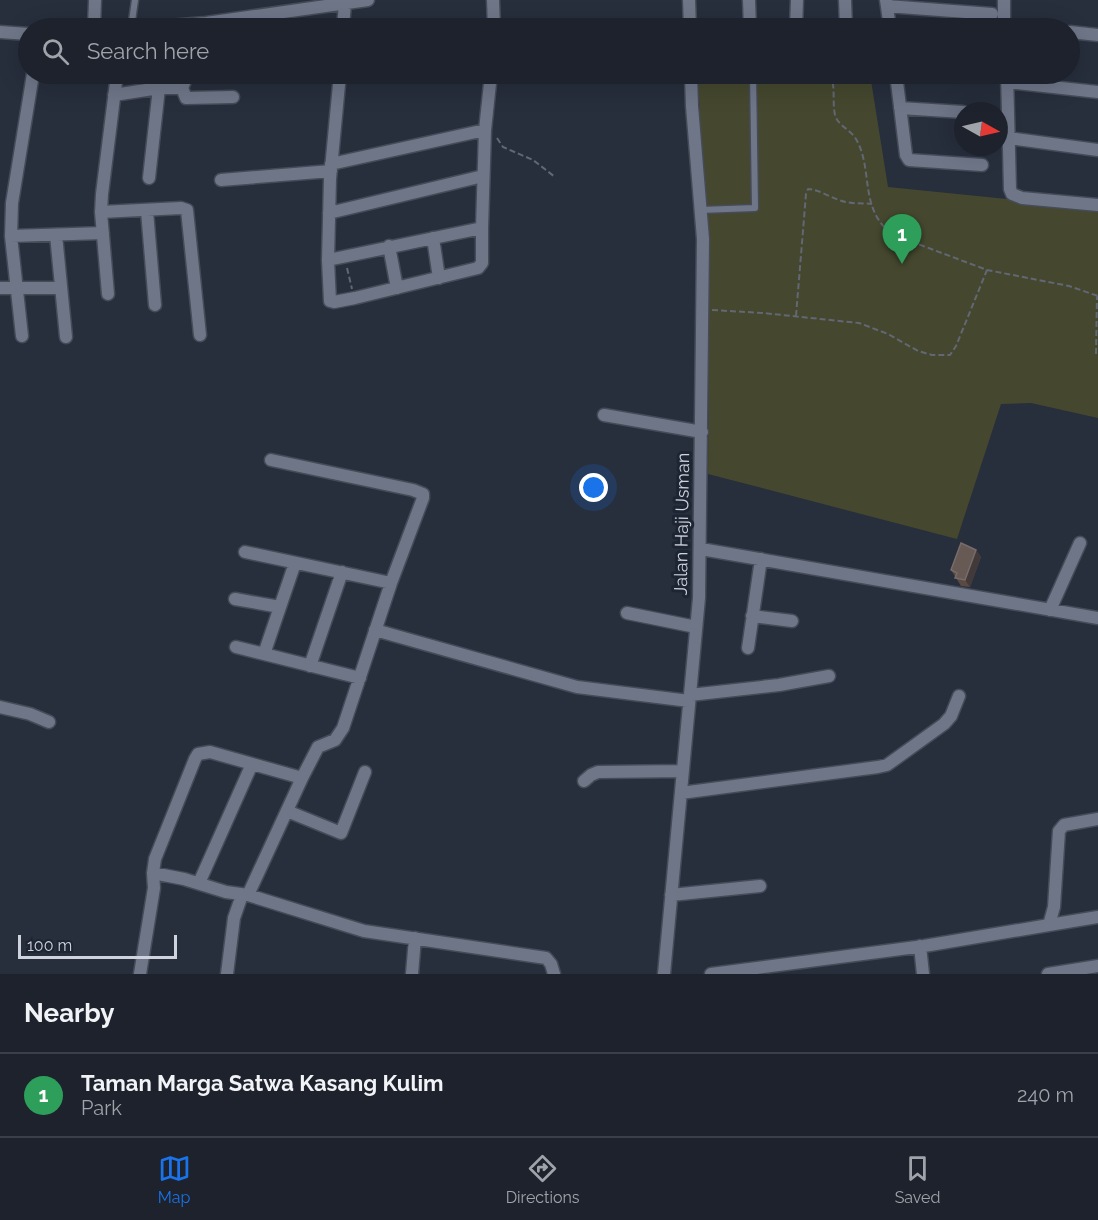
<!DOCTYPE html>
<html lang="en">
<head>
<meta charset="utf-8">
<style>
  :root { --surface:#1d222d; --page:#2a2f39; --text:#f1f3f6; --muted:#a0a4aa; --line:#3b3f49; --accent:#1a73e8 }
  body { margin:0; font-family:Raleway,sans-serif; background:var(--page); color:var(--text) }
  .compass { position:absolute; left:954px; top:102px; width:54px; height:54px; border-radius:50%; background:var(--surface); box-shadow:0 6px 24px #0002; rotate:98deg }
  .scale { position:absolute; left:18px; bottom:15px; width:159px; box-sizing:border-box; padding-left:6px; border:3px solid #cfd3dd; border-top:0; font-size:16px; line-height:21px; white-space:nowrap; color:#cfd3dd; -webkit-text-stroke:4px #1d2432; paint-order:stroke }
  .you { position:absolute; left:594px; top:488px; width:21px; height:21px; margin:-15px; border:4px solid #fff; border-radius:50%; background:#1a73e8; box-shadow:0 0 0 9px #1a73e833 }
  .badge { display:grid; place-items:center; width:39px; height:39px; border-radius:50%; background:var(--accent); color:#fff; font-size:20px; font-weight:700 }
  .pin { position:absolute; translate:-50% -50px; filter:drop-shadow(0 2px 3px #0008) }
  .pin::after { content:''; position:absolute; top:32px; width:21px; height:18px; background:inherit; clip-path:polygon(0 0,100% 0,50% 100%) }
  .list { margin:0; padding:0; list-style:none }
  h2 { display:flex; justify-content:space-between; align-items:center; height:78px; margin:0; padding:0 24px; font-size:26px }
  h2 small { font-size:20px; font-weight:400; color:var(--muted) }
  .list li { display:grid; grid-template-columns:39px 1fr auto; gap:18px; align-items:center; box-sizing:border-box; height:84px; padding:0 24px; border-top:2px solid var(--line) }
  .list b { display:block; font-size:22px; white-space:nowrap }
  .list p { margin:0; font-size:20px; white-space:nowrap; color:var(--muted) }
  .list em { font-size:20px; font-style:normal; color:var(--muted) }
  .icon { flex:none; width:33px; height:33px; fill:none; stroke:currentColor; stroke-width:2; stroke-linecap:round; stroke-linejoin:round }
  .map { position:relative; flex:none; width:1098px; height:974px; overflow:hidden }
  .search { position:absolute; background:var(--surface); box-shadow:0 6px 24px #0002; left:18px; right:18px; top:18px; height:66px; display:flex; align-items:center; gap:15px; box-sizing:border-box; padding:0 21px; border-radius:33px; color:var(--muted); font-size:22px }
  .sheet { height:162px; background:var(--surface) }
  nav { display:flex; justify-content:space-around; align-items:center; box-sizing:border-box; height:84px; border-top:2px solid var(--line); background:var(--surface); font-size:16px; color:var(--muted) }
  nav a { display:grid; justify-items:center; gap:3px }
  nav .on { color:var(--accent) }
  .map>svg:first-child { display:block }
  .green { fill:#45482e }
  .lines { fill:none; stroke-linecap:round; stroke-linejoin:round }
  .service-casing { stroke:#454b57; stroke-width:9 }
  .minor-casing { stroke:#454b57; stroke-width:15 }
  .path { stroke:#616774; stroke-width:2; stroke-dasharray:6 3; stroke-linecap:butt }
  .service { stroke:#6e7688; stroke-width:6 }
  .minor { stroke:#6e7688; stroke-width:12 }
  .wall { fill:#5b4a44 }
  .shaded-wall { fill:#41393a }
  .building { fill:#675954; stroke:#786c6a; stroke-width:1.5 }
  .labels { text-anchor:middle; stroke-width:6; stroke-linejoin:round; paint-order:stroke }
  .street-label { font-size:18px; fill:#cfd3dd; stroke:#1d2432 }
</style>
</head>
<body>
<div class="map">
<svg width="1098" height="974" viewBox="0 0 1098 974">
  <rect width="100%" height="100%" fill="#272e3c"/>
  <!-- green -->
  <path class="green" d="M698,74H870L888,187L1007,199L1098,211V418L1031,403L1001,404L957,539L708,474L709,317Z"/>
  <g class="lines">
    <defs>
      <path id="service" d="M131,28L135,0
        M700,210L755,208L753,74"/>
      <path id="minor" d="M493,0L494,28
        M689,0L690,28
        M749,0L750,28
        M845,0L846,28
        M886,0L890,28
        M1004,0V28
        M887,6L992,14
        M1004,25L1038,28
        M94,28L95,0
        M145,28L206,23L368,0
        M343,28L345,3
        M796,28L797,0
        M0,32L28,34
        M1070,32L1098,35
        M188,74L182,88L186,98L233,97
        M340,74L330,179L328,260L330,301L334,302L355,298L478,268L482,263V228
        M896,74L906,155L909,160L982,165
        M1007,74L1010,189L1012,194L1022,198L1098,205
        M1007,82L1098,92
        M114,95L159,88H182
        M900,108L963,112
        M1009,138L1098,150
        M331,164L485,130
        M149,178L159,88
        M221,180L331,171
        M147,211L155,305
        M101,212L181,208L187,210L200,335
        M329,213L483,176
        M56,235L66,337
        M11,236L103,233
        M433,238L439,278
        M389,246L397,288
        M328,260L482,228L485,130L491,74
        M0,288H61
        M108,294L101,212L102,194L117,74
        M22,336L11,236L12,203L33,74
        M604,415L702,432
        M701,549L1098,618
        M245,552L391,583
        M235,599L280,607
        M1050,610L1080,543
        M627,613L696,627
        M752,616L792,621
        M375,630L577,687L689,701
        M236,647L360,678
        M748,648L761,559
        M264,654L295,563
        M310,666L342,572
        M690,695L779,685L829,676
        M0,707L30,714L49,722
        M584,781L591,775L598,772L683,771
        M681,793L878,767L887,765L944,724L951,716L959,696
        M287,811L341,833L365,772
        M153,873L155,859L195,759L198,754L210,752L302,778
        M199,883L252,764
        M248,895L302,778L318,747L335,740L343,728L391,583L423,498V494L413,490L271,460
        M671,895L760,886
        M1049,925L1098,917
        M920,946L923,974
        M140,974L154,888L153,873L184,879L226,892L248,895L364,931L546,958L551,964L554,974
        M227,974L234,918L242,895
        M412,974L415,938
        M664,974L699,598L703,239L692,106L691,74
        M711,974L924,946L1049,925L1054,907L1059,831L1064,825L1098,819
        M1048,974L1098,966"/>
    </defs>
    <!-- service casing -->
    <use href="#service" class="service-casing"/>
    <!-- minor casing -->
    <use href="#minor" class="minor-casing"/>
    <!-- path -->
    <path class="path" d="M830,74C836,87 832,101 835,115C838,126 850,129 856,139C874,170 858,211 894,235L987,270L1069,286L1098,296
      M497,138L503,147L533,160L555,177
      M347,268L352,289
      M712,310L763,313L859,323L888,334L918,351L932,355H950L956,346L987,270
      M796,316L806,194L808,189C819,189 834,200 846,202C854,204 863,203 872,204
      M1096,354L1097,296"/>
    <!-- service -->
    <use href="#service" class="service"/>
    <!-- minor -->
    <use href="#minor" class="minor"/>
  </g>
  <!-- wall -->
  <path class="wall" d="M976,550L981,557L970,587L961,586L951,570Z"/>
  <!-- shaded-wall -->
  <path class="shaded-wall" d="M976,550L981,557L970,587L965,580Z"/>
  <!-- building -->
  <path class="building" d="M961,543L976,550L965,580L955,578L957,573L951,570Z"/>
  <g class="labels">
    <!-- street labels -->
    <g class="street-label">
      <text transform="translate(682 524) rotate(-89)" y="6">Jalan Haji Usman</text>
    </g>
  </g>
</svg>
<svg class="compass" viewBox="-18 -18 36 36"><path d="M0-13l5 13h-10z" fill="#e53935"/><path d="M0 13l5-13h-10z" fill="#a0a4aa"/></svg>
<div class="scale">100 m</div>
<div class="you"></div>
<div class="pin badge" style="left:902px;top:264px;background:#2e9e5b">1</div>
<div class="search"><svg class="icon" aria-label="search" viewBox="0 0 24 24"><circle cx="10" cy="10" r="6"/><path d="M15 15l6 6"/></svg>Search here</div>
</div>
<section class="sheet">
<h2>Nearby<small></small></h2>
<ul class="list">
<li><span class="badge" style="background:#2e9e5b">1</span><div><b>Taman Marga Satwa Kasang Kulim</b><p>Park</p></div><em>240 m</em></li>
</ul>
</section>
<nav>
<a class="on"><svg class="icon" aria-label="map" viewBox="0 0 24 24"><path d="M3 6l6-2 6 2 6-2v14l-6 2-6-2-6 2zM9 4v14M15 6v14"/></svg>Map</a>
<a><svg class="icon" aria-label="directions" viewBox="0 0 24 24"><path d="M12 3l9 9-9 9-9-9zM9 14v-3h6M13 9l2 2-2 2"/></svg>Directions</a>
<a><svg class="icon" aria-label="saved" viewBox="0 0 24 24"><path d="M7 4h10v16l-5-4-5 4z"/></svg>Saved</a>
</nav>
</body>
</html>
